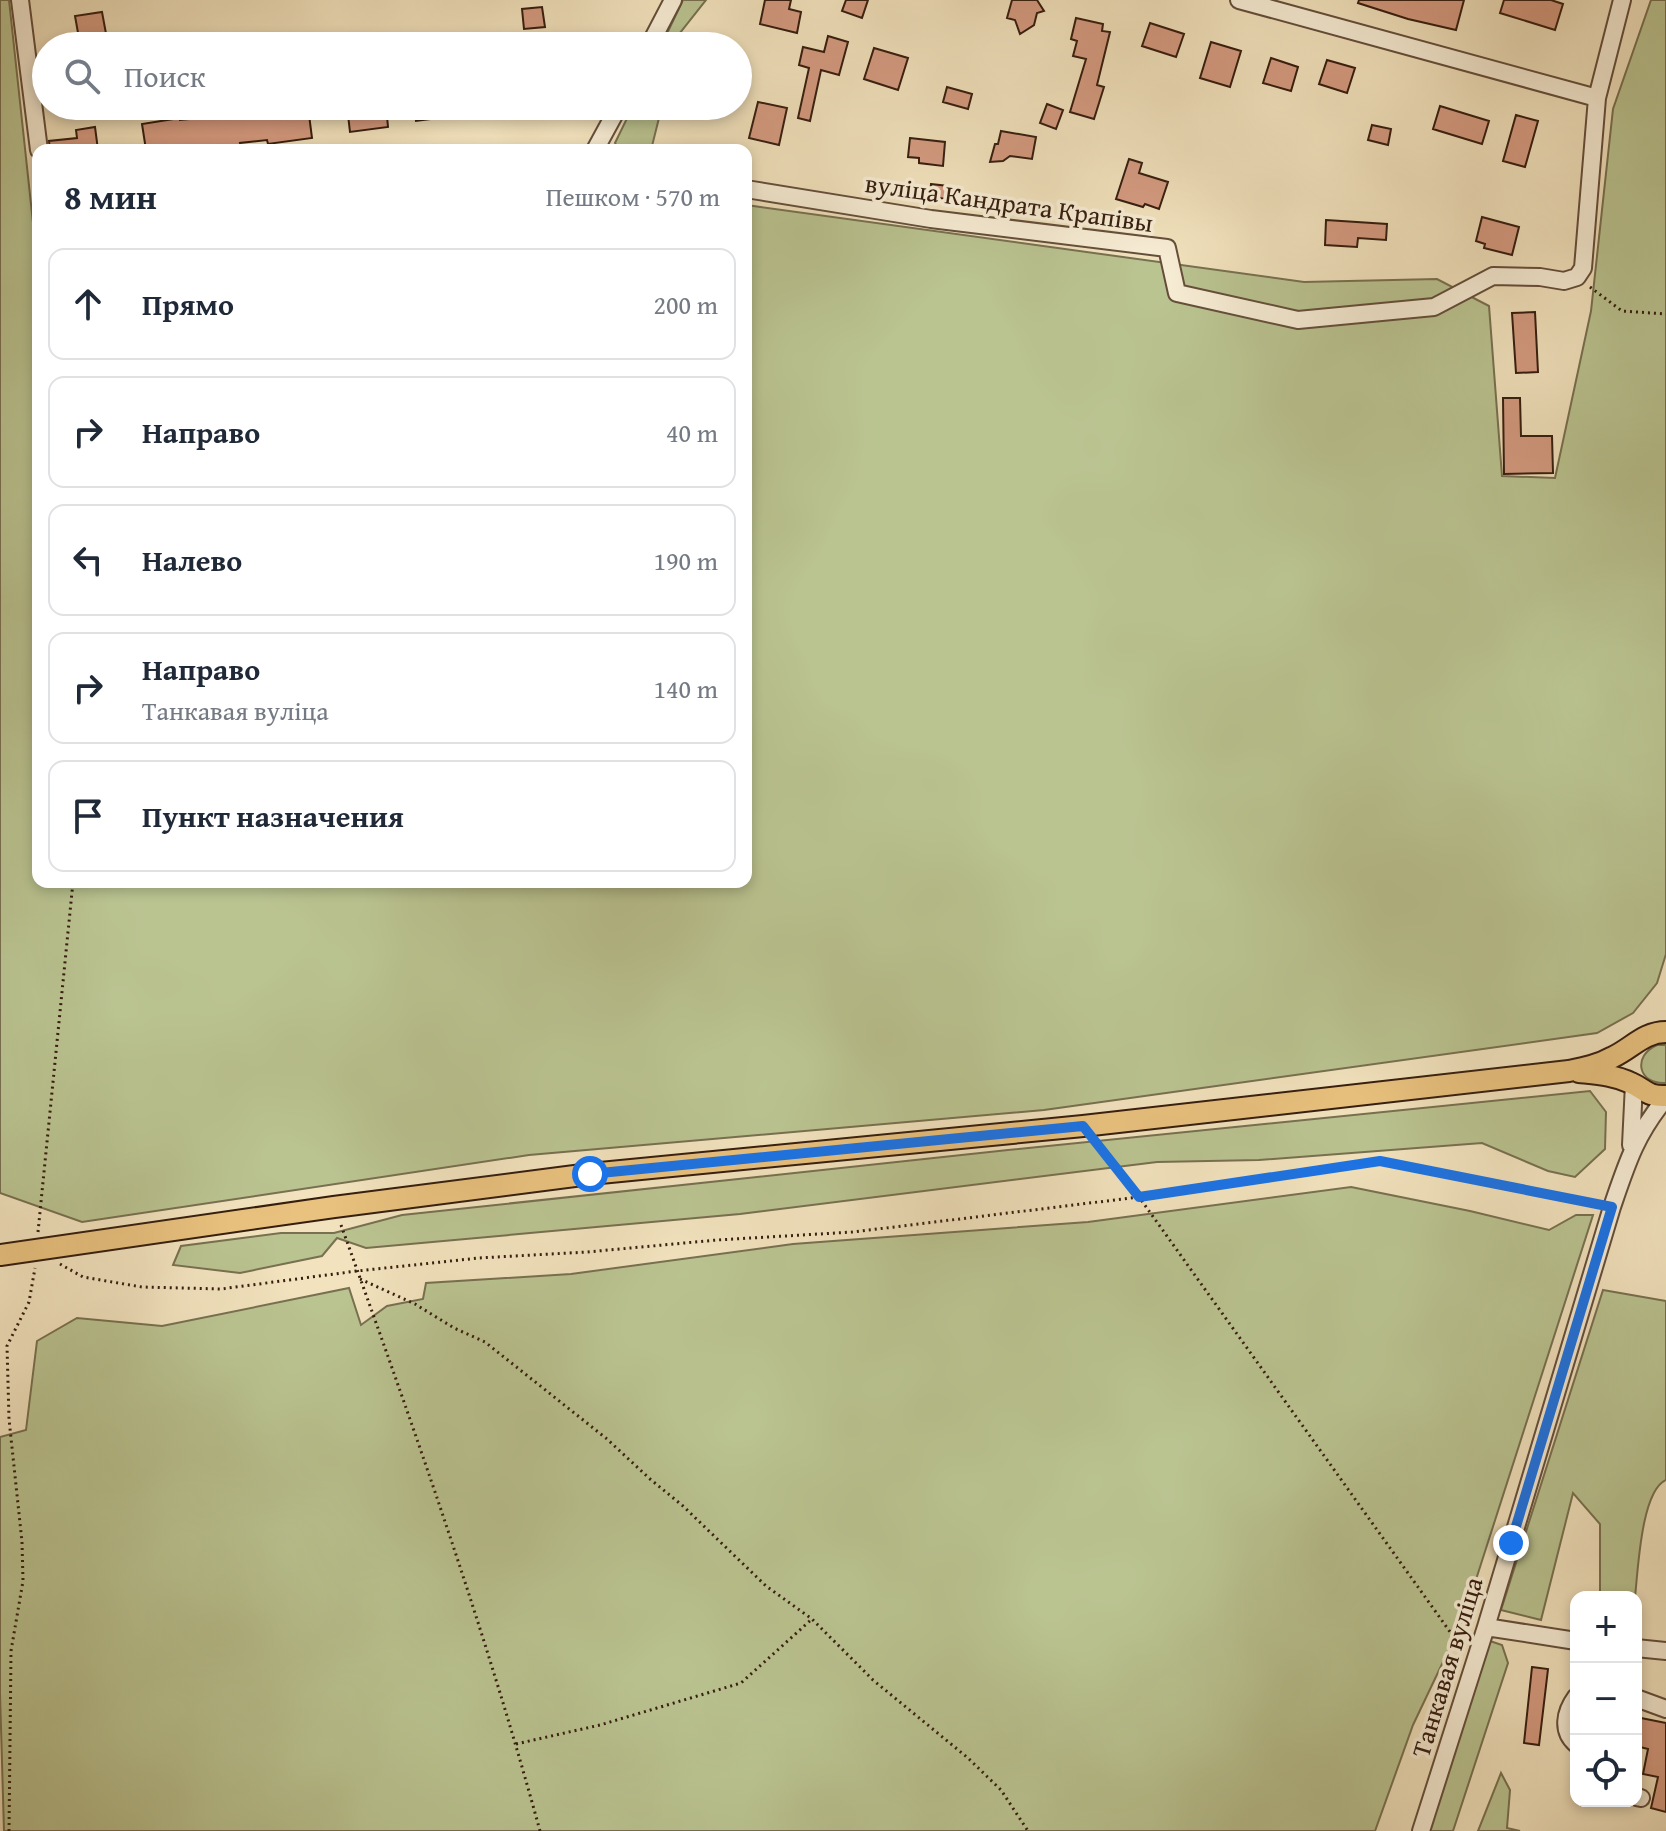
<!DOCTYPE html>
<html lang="ru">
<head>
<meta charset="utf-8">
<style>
  :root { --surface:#fff; --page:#f6f6f7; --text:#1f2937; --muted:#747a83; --line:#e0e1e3 }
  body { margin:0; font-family:"Gentium Book Plus",serif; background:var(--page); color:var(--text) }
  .controls { position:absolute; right:24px; bottom:24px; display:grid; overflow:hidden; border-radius:16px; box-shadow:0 4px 12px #0003 }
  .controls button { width:72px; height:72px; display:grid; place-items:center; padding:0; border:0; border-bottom:2px solid var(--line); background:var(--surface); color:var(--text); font:40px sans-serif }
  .stop { position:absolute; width:24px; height:24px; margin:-18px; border:6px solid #1a73e8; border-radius:50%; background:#fff }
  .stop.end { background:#1a73e8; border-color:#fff; box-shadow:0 2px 8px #0008 }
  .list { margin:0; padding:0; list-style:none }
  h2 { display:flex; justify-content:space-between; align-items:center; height:104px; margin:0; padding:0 32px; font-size:34px }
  h2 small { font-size:26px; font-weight:400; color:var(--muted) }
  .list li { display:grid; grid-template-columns:52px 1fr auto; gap:24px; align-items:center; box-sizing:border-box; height:112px; margin:0 16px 16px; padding:0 16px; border:2px solid var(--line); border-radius:16px }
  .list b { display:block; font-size:30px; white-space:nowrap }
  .list p { margin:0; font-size:26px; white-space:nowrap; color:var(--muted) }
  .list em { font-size:26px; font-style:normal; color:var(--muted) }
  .icon { flex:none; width:44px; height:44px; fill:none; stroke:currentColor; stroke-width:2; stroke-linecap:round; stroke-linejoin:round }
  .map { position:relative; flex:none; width:1666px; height:1831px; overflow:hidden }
  .search { position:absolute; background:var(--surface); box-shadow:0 4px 12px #0003; left:32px; top:32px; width:720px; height:88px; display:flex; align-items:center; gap:20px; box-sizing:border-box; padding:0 28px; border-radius:44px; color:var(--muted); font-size:30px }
  .panel { position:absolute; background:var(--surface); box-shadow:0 4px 12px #0003; left:32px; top:144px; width:720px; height:744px; border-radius:16px }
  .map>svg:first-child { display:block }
  .green { fill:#bac491; stroke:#787050; stroke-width:2 }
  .building { fill:#d59b81; stroke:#351d0f; stroke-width:2 }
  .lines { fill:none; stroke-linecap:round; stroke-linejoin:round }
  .minor-casing { stroke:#644e3b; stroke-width:20 }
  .major-casing { stroke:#351d0f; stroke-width:24 }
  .path { stroke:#351d0f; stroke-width:3; stroke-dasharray:2 4; stroke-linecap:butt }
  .minor { stroke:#f7edd5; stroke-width:16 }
  .major { stroke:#e9c27f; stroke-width:20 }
  .route { stroke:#1a73e8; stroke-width:10 }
  .labels { text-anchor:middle; stroke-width:7; stroke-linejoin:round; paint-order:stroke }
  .street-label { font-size:26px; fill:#351d0f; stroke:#f7edd5 }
</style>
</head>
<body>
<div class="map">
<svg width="1666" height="1831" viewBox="0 0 1666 1831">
  <rect width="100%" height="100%" fill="#f2e3be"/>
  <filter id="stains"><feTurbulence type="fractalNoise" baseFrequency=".0025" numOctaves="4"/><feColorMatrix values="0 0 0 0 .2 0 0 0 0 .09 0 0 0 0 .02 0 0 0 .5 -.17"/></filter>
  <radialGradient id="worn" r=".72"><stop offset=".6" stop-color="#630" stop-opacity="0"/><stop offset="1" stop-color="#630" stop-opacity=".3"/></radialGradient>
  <!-- green -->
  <path class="green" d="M0,0H9L38,269V882H746V205L1304,282L1437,279L1489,306L1502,476L1555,478L1591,311L1613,109L1651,0H1666V954L1657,983L1633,1013L1597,1033L1044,1110L529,1155L82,1222L0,1193Z
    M683,0H706L680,33L677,46H661Z
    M633,106H662L651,150H619L615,143Z
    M1657,1045H1666V1083C1638,1085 1632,1056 1657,1045Z
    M1590,1091L1606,1112L1605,1149L1575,1177L1548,1171L1482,1143L1259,1160L1157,1162L740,1214L366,1248L337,1238L322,1256L240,1273L173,1265L181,1246L281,1233H334L402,1215L1008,1150Z
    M1351,1187L1470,1211L1549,1230L1576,1215H1593L1463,1620L1413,1725L1375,1831H4L0,1693V1437L26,1430L37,1341L77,1318L162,1326L349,1288L361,1325L387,1306L423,1299L426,1283L571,1274L793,1244L1088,1222Z
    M1603,1290L1666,1301V1480C1641,1491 1638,1571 1635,1597H1600V1524L1573,1493L1541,1620L1501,1610Z
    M1490,1641L1502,1645L1508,1663L1453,1831H1427Z
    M1501,1773L1510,1790L1507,1828L1520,1831H1478Z"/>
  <!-- building -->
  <path class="building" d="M765,0H791L789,9L801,12L797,33L760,24Z
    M846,0H868L862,18L842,11Z
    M1012,0H1037L1044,11L1037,13L1034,25L1020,34L1015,20L1007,18Z
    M1359,0H1464L1456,30L1408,19L1358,3Z
    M1504,0H1551L1563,4L1555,30L1500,13Z
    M542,7L545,27L524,29L522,9Z
    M102,12L107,39L80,44L75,16Z
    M1076,18L1103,24L1102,31L1110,32L1097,85L1104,87L1094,119L1070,112L1086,59L1073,56L1077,41L1071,39Z
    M1150,23L1184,34L1176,57L1142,46Z
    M828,36L848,42L839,75L821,70L810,121L798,118L809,68L799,65L803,47L824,52Z
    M1211,42L1241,51L1230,87L1200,78Z
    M874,48L908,58L898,90L864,79Z
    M1271,58L1298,67L1291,91L1263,83Z
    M1327,60L1355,68L1347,93L1319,84Z
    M947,87L972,94L968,109L943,102Z
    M758,102L787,108L779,145L749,138Z
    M1047,104L1063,110L1056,129L1040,123Z
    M347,106H386L388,127L350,132Z
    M414,106H462L463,115L416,121Z
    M1440,106L1489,121L1482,144L1433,129Z
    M308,107L312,138L268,144L267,140L240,143L241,150H146L142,124L180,118V120L244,114V116Z
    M1516,115L1538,121L1525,167L1503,161Z
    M1372,125L1391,129L1388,145L1368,140Z
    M95,127L98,150H50L49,141L77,138L76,130Z
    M1001,131L1036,137L1032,159L1010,156L1003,161L990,162L995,144H998Z
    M910,138L945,142L943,166L919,163V158L908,157Z
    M1129,159L1142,163L1139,173L1168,182L1159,209L1145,204L1143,207L1116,199Z
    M931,184L948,186L947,199L930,197Z
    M1482,217L1519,227L1512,255L1484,248L1485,244L1476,241Z
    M1326,220L1387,224L1386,240L1358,238L1357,247L1325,245Z
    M1535,312L1538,372L1516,373L1512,313Z
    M1503,398H1520L1521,436H1552L1553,473L1504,474Z
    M1532,1667L1548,1669L1539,1745L1524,1743Z
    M1636,1717L1666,1723V1812L1651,1808L1658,1777L1643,1774L1648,1749L1636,1746Z"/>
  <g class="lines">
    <defs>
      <path id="minor" d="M20,0L39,150
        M1239,0L1597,98
        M649,46L673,0
        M595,150L619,106
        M746,189L931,219L1167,248L1177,293L1298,320L1434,307L1493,276L1540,277L1564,281L1577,277L1583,268L1597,98L1622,0
        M1631,1145L1634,1084
        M1486,1627L1576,1641
        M1636,1648L1666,1651
        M1576,1697C1565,1712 1561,1731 1576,1744
        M1636,1698L1666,1709
        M1636,1797L1641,1798
        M1421,1831L1486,1627L1612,1207C1627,1163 1636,1134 1666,1098"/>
      <path id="major" d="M1579,1072C1597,1074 1614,1075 1631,1083C1645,1089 1647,1097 1666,1096
        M0,1255L334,1207L590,1174L1083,1126L1569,1071C1584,1068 1599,1065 1613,1057C1632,1048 1644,1032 1666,1032"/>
    </defs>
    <!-- minor casing -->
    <use href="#minor" class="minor-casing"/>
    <!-- major casing -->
    <use href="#major" class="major-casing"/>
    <!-- path -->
    <path class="path" d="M1590,287L1622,311L1666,314
      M1097,1144L1139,1197L1453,1636
      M341,1225C413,1425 484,1626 540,1831
      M38,1232L73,882
      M60,1264L83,1277L142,1287L221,1289L357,1271L479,1258L587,1252L717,1240L853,1232L1139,1197L1380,1161L1596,1204
      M360,1279L415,1304L454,1328L485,1342L607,1439L650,1479L683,1506L766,1586L812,1619L873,1680L968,1758L1001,1790L1028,1831
      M516,1744L600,1725L741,1683L812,1619
      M9,1831L11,1651L23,1581L22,1542L9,1419L7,1346L29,1302L35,1268"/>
    <!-- minor -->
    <use href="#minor" class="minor"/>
    <!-- major -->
    <use href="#major" class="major"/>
  </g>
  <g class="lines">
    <!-- route -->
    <path class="route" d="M590,1174L1083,1126L1139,1197L1380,1161L1612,1207L1511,1543"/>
  </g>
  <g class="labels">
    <!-- street labels -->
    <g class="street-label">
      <text transform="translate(1009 203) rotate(8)" y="9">вуліца Кандрата Крапівы</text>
      <text transform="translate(1447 1667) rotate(-73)" y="9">Танкавая вуліца</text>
    </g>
  </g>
  <rect width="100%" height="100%" filter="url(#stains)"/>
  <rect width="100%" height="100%" fill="url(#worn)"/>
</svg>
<div class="controls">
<button>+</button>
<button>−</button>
<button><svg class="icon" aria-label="locate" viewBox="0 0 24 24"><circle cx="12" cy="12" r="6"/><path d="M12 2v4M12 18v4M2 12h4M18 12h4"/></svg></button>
</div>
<div class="stop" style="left:590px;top:1174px"></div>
<div class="stop end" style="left:1511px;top:1543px"></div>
<div class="search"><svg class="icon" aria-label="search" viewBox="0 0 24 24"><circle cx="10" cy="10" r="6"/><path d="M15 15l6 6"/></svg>Поиск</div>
<section class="panel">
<h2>8 мин<small>Пешком · 570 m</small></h2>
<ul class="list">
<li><svg class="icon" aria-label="ahead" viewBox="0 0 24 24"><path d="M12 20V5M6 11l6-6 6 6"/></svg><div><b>Прямо</b></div><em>200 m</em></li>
<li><svg class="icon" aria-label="right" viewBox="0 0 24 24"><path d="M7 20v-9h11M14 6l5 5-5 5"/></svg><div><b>Направо</b></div><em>40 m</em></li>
<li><svg class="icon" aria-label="left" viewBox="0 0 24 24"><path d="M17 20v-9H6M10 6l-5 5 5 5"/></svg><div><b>Налево</b></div><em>190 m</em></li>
<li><svg class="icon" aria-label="right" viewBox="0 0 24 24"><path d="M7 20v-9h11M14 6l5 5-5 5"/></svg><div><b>Направо</b><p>Танкавая вуліца</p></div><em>140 m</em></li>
<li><svg class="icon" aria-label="arrive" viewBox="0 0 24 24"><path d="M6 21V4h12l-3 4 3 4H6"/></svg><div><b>Пункт назначения</b></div></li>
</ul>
</section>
</div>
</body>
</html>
